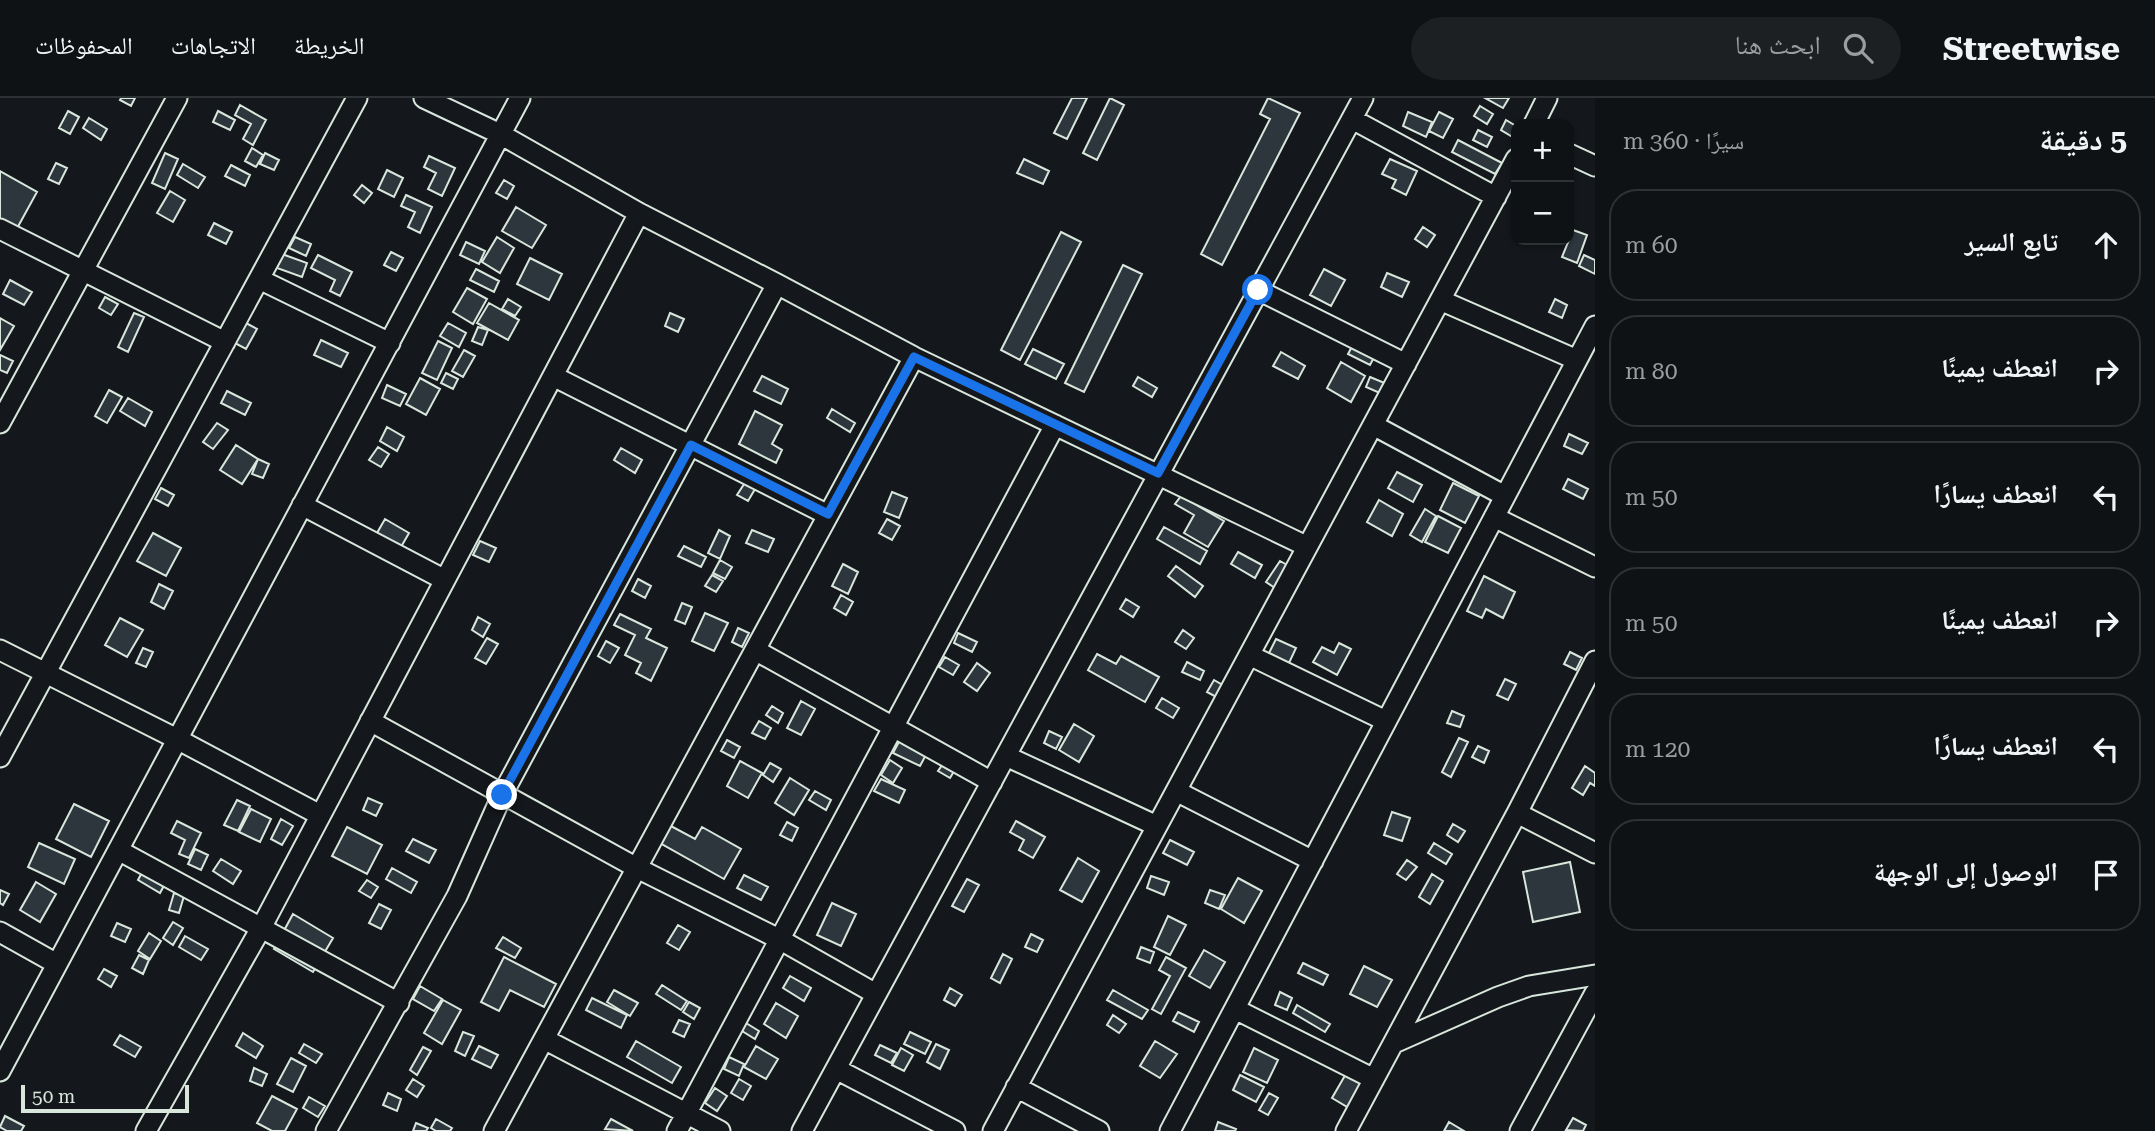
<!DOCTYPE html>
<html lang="ar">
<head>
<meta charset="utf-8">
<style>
  :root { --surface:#0f1215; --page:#1d2022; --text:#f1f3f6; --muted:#9b9ea0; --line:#2f3234 }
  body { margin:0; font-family:"Roboto Serif","Noto Naskh Arabic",serif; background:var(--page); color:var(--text); direction:rtl }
  .controls { position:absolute; right:21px; top:21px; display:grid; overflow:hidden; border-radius:14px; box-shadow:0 2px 5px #0004 }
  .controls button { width:63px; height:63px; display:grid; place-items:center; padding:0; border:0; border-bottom:2px solid var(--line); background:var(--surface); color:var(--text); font:35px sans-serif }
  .scale { position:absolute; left:21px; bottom:18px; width:168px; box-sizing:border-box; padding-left:7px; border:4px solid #d8e6dc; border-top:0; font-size:19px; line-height:24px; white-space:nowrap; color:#d8e6dc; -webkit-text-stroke:5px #14181c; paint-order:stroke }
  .stop { position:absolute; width:21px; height:21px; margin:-16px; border:5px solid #1a73e8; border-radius:50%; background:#fff }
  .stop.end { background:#1a73e8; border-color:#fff; box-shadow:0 2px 7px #0008 }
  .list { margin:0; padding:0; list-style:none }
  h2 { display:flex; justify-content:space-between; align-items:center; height:91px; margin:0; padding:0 28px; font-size:30px }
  h2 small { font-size:23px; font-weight:400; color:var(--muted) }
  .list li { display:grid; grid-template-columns:46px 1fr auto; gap:21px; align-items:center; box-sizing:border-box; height:112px; margin:0 14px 14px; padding:0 14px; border:2px solid var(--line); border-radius:28px }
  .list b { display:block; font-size:26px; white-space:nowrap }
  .list em { font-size:23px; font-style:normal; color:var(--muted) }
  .icon { flex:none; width:38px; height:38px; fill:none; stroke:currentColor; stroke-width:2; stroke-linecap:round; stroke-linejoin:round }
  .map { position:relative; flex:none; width:1595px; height:1033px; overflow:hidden; direction:ltr }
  header { display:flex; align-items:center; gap:42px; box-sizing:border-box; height:98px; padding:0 35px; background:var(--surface); border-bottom:2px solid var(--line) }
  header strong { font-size:33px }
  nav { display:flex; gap:38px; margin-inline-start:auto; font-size:24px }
  .search { width:490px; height:63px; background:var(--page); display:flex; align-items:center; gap:18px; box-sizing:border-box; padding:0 24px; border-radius:38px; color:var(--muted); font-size:26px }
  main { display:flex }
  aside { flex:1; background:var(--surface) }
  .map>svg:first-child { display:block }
  .building { fill:#2c363c; stroke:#d8e6dc; stroke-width:2 }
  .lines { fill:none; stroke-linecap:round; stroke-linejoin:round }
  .minor-casing { stroke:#d8e6dc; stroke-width:23 }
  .minor { stroke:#14181c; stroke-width:19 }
  .route { stroke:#1a73e8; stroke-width:9 }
</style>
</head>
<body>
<header>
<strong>Streetwise</strong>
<div class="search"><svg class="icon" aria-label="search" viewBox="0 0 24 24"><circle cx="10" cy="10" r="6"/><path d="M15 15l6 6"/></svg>ابحث هنا</div>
<nav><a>الخريطة</a><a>الاتجاهات</a><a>المحفوظات</a></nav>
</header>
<main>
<aside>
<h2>5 دقيقة<small>سيرًا · 360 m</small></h2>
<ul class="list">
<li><svg class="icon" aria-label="ahead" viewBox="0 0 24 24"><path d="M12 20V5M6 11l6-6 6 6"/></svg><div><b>تابع السير</b></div><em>60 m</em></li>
<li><svg class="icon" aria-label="right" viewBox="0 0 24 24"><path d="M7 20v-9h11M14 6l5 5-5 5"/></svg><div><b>انعطف يمينًا</b></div><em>80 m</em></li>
<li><svg class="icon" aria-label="left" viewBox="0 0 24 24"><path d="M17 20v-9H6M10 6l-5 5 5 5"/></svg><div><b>انعطف يسارًا</b></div><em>50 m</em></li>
<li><svg class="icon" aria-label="right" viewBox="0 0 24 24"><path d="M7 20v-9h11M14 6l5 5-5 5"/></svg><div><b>انعطف يمينًا</b></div><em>50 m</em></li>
<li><svg class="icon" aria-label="left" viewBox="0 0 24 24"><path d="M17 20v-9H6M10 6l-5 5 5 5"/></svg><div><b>انعطف يسارًا</b></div><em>120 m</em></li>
<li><svg class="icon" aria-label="arrive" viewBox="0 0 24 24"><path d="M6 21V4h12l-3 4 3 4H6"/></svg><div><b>الوصول إلى الوجهة</b></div></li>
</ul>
</aside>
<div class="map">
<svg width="1595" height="1033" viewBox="0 0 1595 1033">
  <rect width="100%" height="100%" fill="#14181c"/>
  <!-- building -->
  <path class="building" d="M121,0H135L131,8L120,2Z
    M1072,0H1087L1067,41L1054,35Z
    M1110,0L1124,7L1097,62L1083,55Z
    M1268,0L1300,15L1222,167L1201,156L1270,21L1260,16Z
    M1485,0H1509L1503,10Z
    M240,7L266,22L253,47L243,41L251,26L235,17Z
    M1480,8L1493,16L1487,26L1474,18Z
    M68,13L79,19L70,36L59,30Z
    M218,13L235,22L230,32L213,24Z
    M1408,14L1432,24L1426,39L1403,28Z
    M1439,14L1453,21L1443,40L1429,33Z
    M89,20L107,31L101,42L83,30Z
    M1506,22L1516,28V41L1501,32Z
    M1478,32L1492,39L1487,49L1473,42Z
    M1458,42L1502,65L1495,76L1452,54Z
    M252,50L263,57L256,69L245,63Z
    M165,55L178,61L165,91L152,85Z
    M265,55L279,62L274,72L260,66Z
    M429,58L455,70L442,98L428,91L436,75L424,69Z
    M1024,61L1049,73L1043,86L1017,75Z
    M1390,61L1417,73L1406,97L1392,90L1396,82L1382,76Z
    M56,65L67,70L59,86L48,81Z
    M183,66L205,79L198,90L177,77Z
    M231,67L250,77L245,88L225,78Z
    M387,72L403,80L394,99L378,91Z
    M0,73L37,94L15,134L0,125Z
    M504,82L514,88L507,101L496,95Z
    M362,87L372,95L364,105L354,97Z
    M170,93L185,102L173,124L157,115Z
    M406,97L432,109L420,135L408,129L415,114L401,108Z
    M516,109L546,127L532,150L502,133Z
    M214,125L232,134L226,146L208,137Z
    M1423,129L1435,137L1427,149L1415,141Z
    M1573,132L1587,137L1577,165L1562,159Z
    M1061,134L1081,144L1020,262L1001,252Z
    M295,139L311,146L306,158L289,150Z
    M497,139L514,150L500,175L482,164Z
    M466,144L485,153L479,166L460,157Z
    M391,154L403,160L396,173L384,167Z
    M282,156L307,165L302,179L277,170Z
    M318,157L352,174L340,198L330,193L335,182L311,170Z
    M1584,157L1595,162V176L1579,168Z
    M530,160L562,176L549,202L517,186Z
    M1123,167L1142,176L1084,294L1065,285Z
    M476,171L499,183L494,194L470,182Z
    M1324,171L1345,182L1331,208L1310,197Z
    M1387,175L1409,184L1402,199L1381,189Z
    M10,182L32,194L24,207L3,196Z
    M467,190L487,201L473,226L453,214Z
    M105,199L118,206L111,217L99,210Z
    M508,201L521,209L515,218L502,211Z
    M1555,201L1567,207L1562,220L1549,214Z
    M489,205L519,222L508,242L477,225Z
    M134,215L144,219L128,254L118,249Z
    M670,215L684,221L678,234L665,228Z
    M0,220L14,228L0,252Z
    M244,224L257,231L246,251L233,244Z
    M448,225L466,235L459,249L440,238Z
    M478,229L488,232L482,247L472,243Z
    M1357,239L1379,250L1370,267L1348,256Z
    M321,242L348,255L341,269L314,257Z
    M438,243L452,250L437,282L422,275Z
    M1033,251L1064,266L1056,281L1025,266Z
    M464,252L475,258L463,279L452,273Z
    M1281,254L1305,268L1298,281L1273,268Z
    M0,257L13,263L7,275L0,272Z
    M1341,264L1365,278L1351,304L1327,290Z
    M446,275L458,281L453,291L441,285Z
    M762,278L788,291L781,306L754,293Z
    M1138,279L1157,290L1152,299L1133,288Z
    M1370,279L1387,286L1382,296L1366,289Z
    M420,280L440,291L426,317L406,306Z
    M387,287L406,296L400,308L382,300Z
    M109,292L122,299L107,325L95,318Z
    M227,293L251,305L245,317L221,305Z
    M128,300L152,314L145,328L120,313Z
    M832,311L855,325L850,334L827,320Z
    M755,313L782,327L772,346L782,352L776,365L739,346Z
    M217,325L228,332L213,351L203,344Z
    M387,329L404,339L397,353L380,343Z
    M1569,336L1588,345L1582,356L1564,348Z
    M236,347L258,361L242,386L220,372Z
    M378,349L389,356L381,369L369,362Z
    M621,350L642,362L635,375L614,362Z
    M258,361L269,366L263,380L252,376Z
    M1397,374L1422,387L1413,404L1388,390Z
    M748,380L758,386L748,403L737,397Z
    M1568,381L1588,391L1583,401L1563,391Z
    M1453,385L1479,398L1465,425L1440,412Z
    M161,390L174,397L168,408L155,401Z
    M892,394L907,400L899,420L884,414Z
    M1181,398L1224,423L1208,449L1184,435L1194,417L1175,406Z
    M1379,402L1403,416L1392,438L1367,424Z
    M1425,411L1436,418L1422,444L1410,437Z
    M1438,418L1461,430L1448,455L1425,444Z
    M385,421L409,435L401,449L377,435Z
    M887,421L900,428L892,442L879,435Z
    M1164,429L1207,453L1200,466L1157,441Z
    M719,432L730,438L720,461L708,455Z
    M752,432L774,441L768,454L746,445Z
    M153,435L181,450L166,478L137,463Z
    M480,443L496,450L489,464L473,457Z
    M684,448L706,459L701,469L678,458Z
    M1238,454L1262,467L1255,480L1231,466Z
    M720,462L732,469L725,481L713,475Z
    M1280,463L1289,468L1275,490L1266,484Z
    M843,466L858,474L848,496L832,488Z
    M1176,468L1203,488L1195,499L1168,478Z
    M712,477L723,483L716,494L705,488Z
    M1484,478L1515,494L1503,520L1486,511L1482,520L1467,513Z
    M638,481L651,488L645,500L632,493Z
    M159,486L173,493L164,511L151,504Z
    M841,497L853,504L846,517L834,510Z
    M1126,501L1139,509L1133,519L1120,511Z
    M682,505L692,509L685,526L675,522Z
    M705,515L728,525L714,553L692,543Z
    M620,516L651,531L646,540L667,550L651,583L636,575L641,565L625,557L635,537L614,527Z
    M478,519L490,526L483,539L472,532Z
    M120,520L143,532L127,559L105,547Z
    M738,530L749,535L742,549L732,544Z
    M1183,532L1194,540L1186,551L1175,544Z
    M958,535L977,544L972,554L954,545Z
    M487,540L498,546L486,566L475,560Z
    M1276,541L1296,550L1289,565L1269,555Z
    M606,543L619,550L610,565L598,558Z
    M1339,545L1351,551L1337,577L1313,564L1322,549L1334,555Z
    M143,550L153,554L146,569L136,565Z
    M1570,554L1582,560L1576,572L1564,566Z
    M1097,556L1116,566L1121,558L1159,579L1145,604L1088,572Z
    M945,559L959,567L953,577L939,569Z
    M1187,564L1204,573L1200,582L1182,574Z
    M977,565L990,575L977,593L964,584Z
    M1505,581L1516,586L1508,602L1497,597Z
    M1214,582L1226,589L1220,601L1207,594Z
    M1162,600L1179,610L1173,620L1156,610Z
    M801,603L815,611L801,637L787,630Z
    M772,608L783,615L778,625L766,617Z
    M1452,613L1464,618L1460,629L1447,625Z
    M759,623L771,630L765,641L752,635Z
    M1074,626L1094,638L1079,664L1059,652Z
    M1049,633L1062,639L1056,651L1044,645Z
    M901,640L928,653L920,668L893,655Z
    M1459,640L1468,644L1451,679L1442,674Z
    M727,642L740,649L734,660L721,653Z
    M1478,648L1489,653L1484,665L1472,659Z
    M890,662L902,670L893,685L881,677Z
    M740,663L762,675L748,700L727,688Z
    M945,663L956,670L950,680L938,673Z
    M770,665L781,671L773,684L763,677Z
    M1585,668L1595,675V688L1590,685L1583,697L1572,690Z
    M790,680L809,692L794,717L775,705Z
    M881,681L905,692L899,705L874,693Z
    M815,693L831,702L826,712L809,702Z
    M368,700L382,706L376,718L363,712Z
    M237,702L250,708L238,733L224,727Z
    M74,706L109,723L91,759L56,741Z
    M251,711L271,721L260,744L239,734Z
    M1392,714L1410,720L1402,743L1384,737Z
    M281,721L293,728L282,747L271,741Z
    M177,723L201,735L189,760L179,756L185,742L171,735Z
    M1016,723L1045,739L1033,760L1019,752L1024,742L1010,734Z
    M787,724L798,730L792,743L780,737Z
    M1453,726L1465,733L1458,744L1447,737Z
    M669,727L695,741L702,729L741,751L724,781L660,745Z
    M347,729L382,747L367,776L332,758Z
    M413,741L436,752L429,765L406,753Z
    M1170,742L1194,754L1187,767L1163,755Z
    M39,745L75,761L64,786L28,769Z
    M1434,745L1452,756L1446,766L1428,755Z
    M195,751L208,757L201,772L188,766Z
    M1078,760L1099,773L1082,804L1060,792Z
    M221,761L241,773L233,786L213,773Z
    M1407,762L1417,769L1406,782L1397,776Z
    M1570,764L1580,814L1533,824L1523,774Z
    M145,769L167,782L160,795L138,782Z
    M392,770L417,784L411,795L386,781Z
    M1432,776L1443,783L1430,806L1419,799Z
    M744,777L768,789L761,802L737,790Z
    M1151,778L1169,784L1164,797L1147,790Z
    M1238,780L1262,793L1244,825L1221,811Z
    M967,781L979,787L964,814L952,808Z
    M367,782L378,789L371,800L359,793Z
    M36,784L56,796L40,824L20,812Z
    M0,792L9,796L3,807L0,805Z
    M1210,792L1225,797L1219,811L1205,805Z
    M174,795L184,798L179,815L169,812Z
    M832,805L856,816L841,848L817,837Z
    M379,806L391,812L381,831L369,825Z
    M293,816L333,840L313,874L274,851Z
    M1168,818L1186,827L1170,857L1154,849Z
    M173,824L183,830L173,847L163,840Z
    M117,825L131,831L125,844L111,838Z
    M678,827L690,834L679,852L667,845Z
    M149,835L161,843L150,861L138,853Z
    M1031,836L1043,842L1037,854L1025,849Z
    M185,838L208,851L201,862L179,849Z
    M503,839L521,850L515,860L496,850Z
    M1141,849L1154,854L1150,865L1137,860Z
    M1204,852L1225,864L1210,890L1189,878Z
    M1003,856L1012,861L1000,885L991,880Z
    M139,857L149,862L143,876L132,870Z
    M504,859L556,886L544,909L510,892L499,913L481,904Z
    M1166,859L1186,870L1161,916L1152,911L1170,878L1159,872Z
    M1303,865L1328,877L1323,887L1298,875Z
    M1364,868L1392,882L1377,909L1350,896Z
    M104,871L117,878L111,889L98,881Z
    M790,878L811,890L804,903L783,890Z
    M662,887L687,903L681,912L656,896Z
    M420,888L442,901L434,913L413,901Z
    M950,890L962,897L955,908L944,902Z
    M614,892L638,905L630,918L607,904Z
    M1113,892L1148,912L1142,921L1107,902Z
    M1280,894L1292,900L1287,912L1275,907Z
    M592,900L627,917L621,930L586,912Z
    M443,902L461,912L442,946L424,935Z
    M689,904L700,910L694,921L683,914Z
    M776,905L798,918L786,940L764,926Z
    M1297,907L1330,926L1325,934L1293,915Z
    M1178,914L1199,924L1194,934L1173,923Z
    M1113,917L1126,926L1119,935L1107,927Z
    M679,922L690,926L684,939L673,934Z
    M746,925L759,933L755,941L742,933Z
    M463,934L474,938L465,958L455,953Z
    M910,934L931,944L925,956L904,946Z
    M243,935L263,948L256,960L236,948Z
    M120,937L141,949L135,959L114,947Z
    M636,943L681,969L672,985L627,959Z
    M1155,943L1177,956L1160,980L1140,968Z
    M304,946L322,956L316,965L299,955Z
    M936,946L949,952L940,971L927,964Z
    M880,947L897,955L891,965L875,957Z
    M479,948L498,957L491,970L472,961Z
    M756,948L778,961L766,981L744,969Z
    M423,949L431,953L417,977L410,972Z
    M901,950L913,957L904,973L892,967Z
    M1254,950L1278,962L1267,985L1243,974Z
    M729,959L744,966L739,978L724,971Z
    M291,960L306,968L293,994L277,986Z
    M254,970L267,976L262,988L250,983Z
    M1347,974L1364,983L1349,1010L1332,1000Z
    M1240,977L1264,989L1256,1004L1233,992Z
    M413,981L424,988L417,999L406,992Z
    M739,981L751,988L743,1002L731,995Z
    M715,990L727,998L717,1013L705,1005Z
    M388,995L401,1001L397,1013L383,1007Z
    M1269,995L1278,1000L1268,1017L1259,1012Z
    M272,998L297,1011L285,1033H272L257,1025Z
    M309,999L325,1008L318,1019L303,1010Z
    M5,1018L24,1028L21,1033H7L0,1029Z
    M1573,1020L1586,1027L1583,1033L1566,1032Z
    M436,1021L452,1030L450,1033H436L431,1030Z
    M611,1021L633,1033L605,1031Z
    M1218,1024L1236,1031L1235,1033H1215Z
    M1449,1024L1464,1033H1444Z
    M416,1025L428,1030L426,1033H413Z"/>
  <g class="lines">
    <defs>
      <path id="minor" d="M424,0L500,36L639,115L777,186L914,259L1306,448
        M1352,21L1496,99
        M1534,26L1547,0
        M1569,56L1595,68
        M0,131L225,244
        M259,181L390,245
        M1258,192L1406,266
        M1440,202L1577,262
        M553,278L828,417
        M0,325L177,0
        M1373,327L1505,398
        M302,407L445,482
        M1494,419L1595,469
        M0,552L177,641L320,717
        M755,552L992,684
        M1249,557L1386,623
        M370,623L637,770L779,841L876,896
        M1006,658L1157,728
        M0,659L357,0
        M1176,693L1313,763
        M1517,715L1595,755
        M118,752L399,905
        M0,834L57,866
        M1235,911L1374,981
        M544,941L720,1033
        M1394,945L1498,899L1529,888L1595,877
        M836,971L955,1033
        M0,973L520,0
        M1016,989L1099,1033
        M146,1033L261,830L639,115
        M326,1033L457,798L502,697L777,186
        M494,1033L914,259
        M677,1033L1055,327
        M802,1033L1363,0
        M993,1033L1516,61
        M1170,1033L1595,228
        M1346,1033L1517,715L1595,563
        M1520,1033L1595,895"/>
    </defs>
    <!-- minor casing -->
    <use href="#minor" class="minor-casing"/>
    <!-- minor -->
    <use href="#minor" class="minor"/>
  </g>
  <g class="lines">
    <!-- route -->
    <path class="route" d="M502,697L691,347L828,416L914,259L1158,375L1258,192"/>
  </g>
</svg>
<div class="controls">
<button>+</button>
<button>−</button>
</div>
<div class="scale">50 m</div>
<div class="stop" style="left:1258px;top:192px"></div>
<div class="stop end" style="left:502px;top:697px"></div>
</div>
</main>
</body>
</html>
